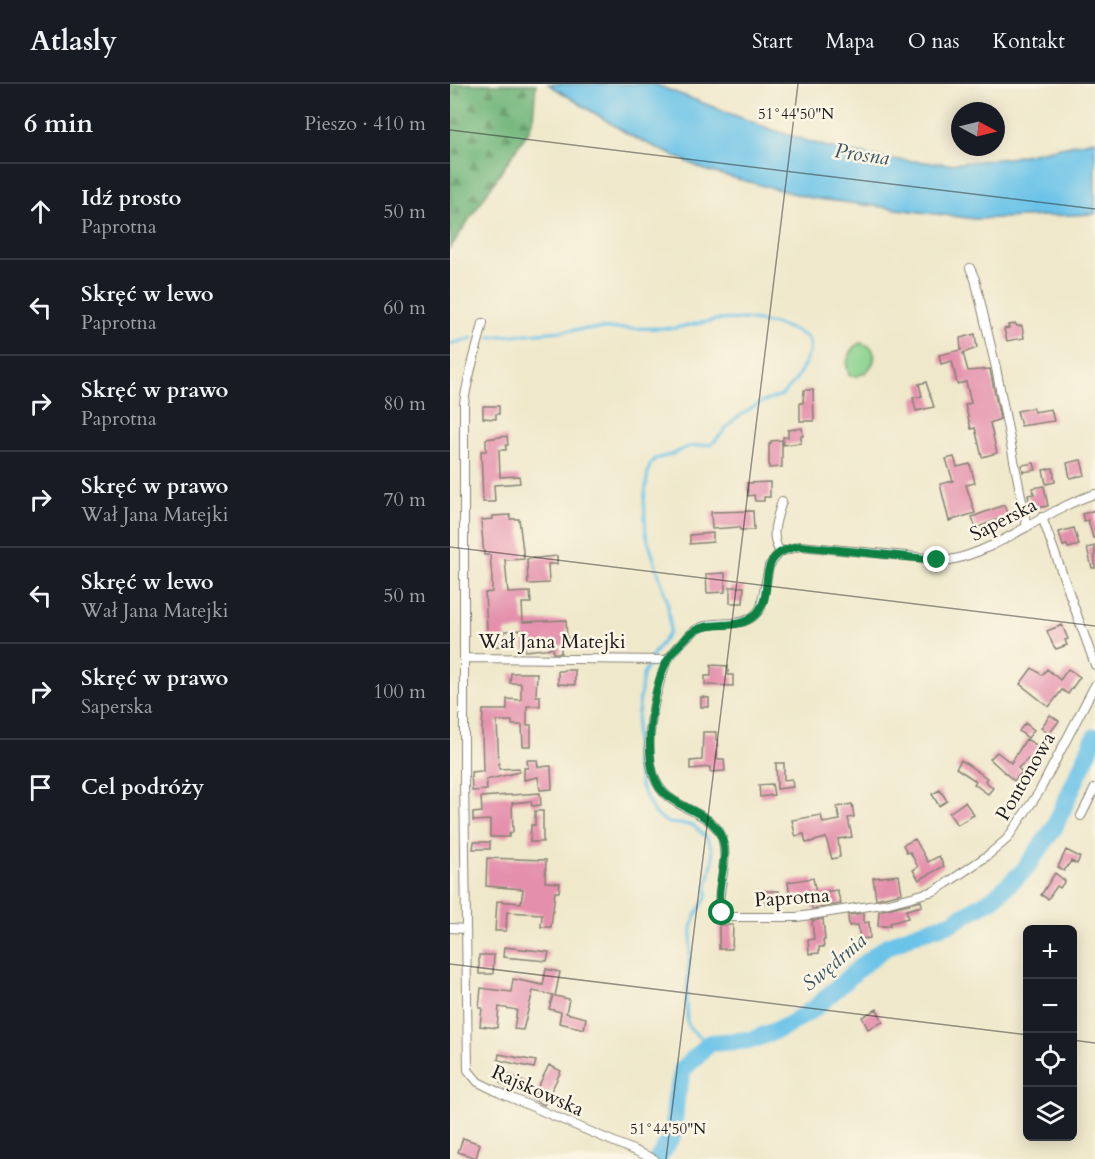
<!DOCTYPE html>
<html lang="pl">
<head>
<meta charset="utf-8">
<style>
  :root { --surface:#171b24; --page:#242831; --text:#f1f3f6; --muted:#9ea1a6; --line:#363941 }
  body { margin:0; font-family:Cardo,serif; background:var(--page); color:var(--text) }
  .controls { position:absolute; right:18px; bottom:18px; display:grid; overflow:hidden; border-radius:9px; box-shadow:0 3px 15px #0003 }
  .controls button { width:54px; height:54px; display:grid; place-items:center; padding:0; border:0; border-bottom:2px solid var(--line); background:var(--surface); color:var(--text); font:30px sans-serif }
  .compass { position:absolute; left:501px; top:18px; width:54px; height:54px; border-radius:50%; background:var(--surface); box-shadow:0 3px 15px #0003; rotate:97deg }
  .stop { position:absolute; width:18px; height:18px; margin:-14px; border:4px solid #0b8043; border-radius:50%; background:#fff }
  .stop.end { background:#0b8043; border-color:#fff; box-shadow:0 2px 6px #0008 }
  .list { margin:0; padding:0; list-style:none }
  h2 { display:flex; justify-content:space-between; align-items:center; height:78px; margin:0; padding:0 24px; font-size:26px }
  h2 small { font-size:20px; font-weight:400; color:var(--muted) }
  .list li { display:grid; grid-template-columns:39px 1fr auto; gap:18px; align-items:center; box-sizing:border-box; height:96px; padding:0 24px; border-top:2px solid var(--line) }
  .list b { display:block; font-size:22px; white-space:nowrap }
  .list p { margin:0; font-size:20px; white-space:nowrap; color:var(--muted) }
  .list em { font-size:20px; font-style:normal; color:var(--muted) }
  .icon { flex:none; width:33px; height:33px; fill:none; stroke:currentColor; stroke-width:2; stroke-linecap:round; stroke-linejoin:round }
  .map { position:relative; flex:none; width:645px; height:1075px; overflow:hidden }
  header { display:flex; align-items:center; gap:36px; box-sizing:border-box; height:84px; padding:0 30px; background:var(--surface); border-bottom:2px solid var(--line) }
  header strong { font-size:28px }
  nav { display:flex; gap:33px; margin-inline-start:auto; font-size:21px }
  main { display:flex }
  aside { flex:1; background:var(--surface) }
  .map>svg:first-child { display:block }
  .forest { fill:url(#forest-firs); stroke:#45684a; stroke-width:1.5 }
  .park { fill:#89d28e; stroke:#527755; stroke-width:1.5 }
  .water { fill:#6bc3e8; stroke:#447082; stroke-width:1.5 }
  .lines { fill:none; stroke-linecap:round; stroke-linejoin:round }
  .stream { stroke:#6bc3e8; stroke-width:3 }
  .river { stroke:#6bc3e8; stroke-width:18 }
  .building { fill:#e48fac }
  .street-casing { stroke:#868274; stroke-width:10 }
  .street { stroke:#fff; stroke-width:8 }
  .route { stroke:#0b8043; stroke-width:8 }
  .ticks { fill:none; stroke:#1c1c1c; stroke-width:1.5; stroke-opacity:0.45 }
  .labels { text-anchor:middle; stroke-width:5; stroke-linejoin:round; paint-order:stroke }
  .street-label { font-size:20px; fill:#1c1c1c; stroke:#fcf5e5 }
  .water-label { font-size:21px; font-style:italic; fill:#385663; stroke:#fcf5e5 }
  .ticks-label { font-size:15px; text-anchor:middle; fill:#1c1c1c; stroke:#fcf5e5; stroke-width:5; stroke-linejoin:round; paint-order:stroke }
</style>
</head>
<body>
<header>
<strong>Atlasly</strong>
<nav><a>Start</a><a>Mapa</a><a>O nas</a><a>Kontakt</a></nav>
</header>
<main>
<aside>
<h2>6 min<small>Pieszo · 410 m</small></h2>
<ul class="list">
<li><svg class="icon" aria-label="ahead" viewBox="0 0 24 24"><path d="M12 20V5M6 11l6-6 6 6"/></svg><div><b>Idź prosto</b><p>Paprotna</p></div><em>50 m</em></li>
<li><svg class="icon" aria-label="left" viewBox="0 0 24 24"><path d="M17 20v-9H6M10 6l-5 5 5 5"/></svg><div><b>Skręć w lewo</b><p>Paprotna</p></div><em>60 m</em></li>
<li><svg class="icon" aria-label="right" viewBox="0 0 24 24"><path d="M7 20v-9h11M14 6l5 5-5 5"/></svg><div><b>Skręć w prawo</b><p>Paprotna</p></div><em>80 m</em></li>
<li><svg class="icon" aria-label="right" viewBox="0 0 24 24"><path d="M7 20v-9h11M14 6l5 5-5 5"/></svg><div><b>Skręć w prawo</b><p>Wał Jana Matejki</p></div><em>70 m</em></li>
<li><svg class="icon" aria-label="left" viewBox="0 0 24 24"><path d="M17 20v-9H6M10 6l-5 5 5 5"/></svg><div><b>Skręć w lewo</b><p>Wał Jana Matejki</p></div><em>50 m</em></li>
<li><svg class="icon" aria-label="right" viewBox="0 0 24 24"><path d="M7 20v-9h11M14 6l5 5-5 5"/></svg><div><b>Skręć w prawo</b><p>Saperska</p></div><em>100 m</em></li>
<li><svg class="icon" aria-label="arrive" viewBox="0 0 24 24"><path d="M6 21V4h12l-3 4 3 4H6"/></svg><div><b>Cel podróży</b></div></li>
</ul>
</aside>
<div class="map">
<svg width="645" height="1075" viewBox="0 0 645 1075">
  <defs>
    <pattern id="forest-firs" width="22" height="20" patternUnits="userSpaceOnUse" patternTransform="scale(1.5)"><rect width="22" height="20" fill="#6eb479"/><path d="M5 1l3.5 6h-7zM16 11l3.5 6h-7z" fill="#5a9262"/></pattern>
  </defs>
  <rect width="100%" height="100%" fill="#fcf5e5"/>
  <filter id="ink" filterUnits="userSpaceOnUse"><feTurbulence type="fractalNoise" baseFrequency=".0167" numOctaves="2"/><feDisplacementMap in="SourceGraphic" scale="12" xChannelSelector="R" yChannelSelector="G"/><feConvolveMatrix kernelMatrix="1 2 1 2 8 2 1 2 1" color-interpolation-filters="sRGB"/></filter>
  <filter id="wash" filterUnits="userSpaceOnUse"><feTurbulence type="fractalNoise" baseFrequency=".008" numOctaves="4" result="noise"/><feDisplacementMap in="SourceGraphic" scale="24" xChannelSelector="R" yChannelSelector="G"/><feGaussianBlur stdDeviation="1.35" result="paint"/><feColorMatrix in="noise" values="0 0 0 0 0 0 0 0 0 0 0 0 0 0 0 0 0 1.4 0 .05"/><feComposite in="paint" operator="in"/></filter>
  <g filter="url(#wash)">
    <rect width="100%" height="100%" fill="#efe8cb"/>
    <!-- forest -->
    <path class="forest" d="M0,0H86L83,35L78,48L0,164Z"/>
    <!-- park -->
    <path class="park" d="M410,259C439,264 419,296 400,292C393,281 399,266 410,259Z"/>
    <!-- water -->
    <path class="water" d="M98,0H204L320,45L377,63L439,75L498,80L559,74L645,56V130L525,135L361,114L257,87L181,52Z"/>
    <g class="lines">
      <!-- stream -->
      <path class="stream" d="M40,253L136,245L225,244L266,236L296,235L329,241L346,247L358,254L360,261L359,269L354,281L345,297L332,311L312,318L297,327L284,336L262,360L237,363L223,370L205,375L200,381L198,388L194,417L196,450L217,516L220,540L219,549L202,572L193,591L186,644L185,680L191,703L204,729L218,739L243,741L257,754L261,763L263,775L257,803V812L245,833L242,844L236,917L237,937L240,945L247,951L260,959
        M0,260L23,254"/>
      <!-- river -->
      <path class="river" d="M208,1075L223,1050L226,1014L233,985L260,959L302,956L337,942L366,923L409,884L436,863L465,850L501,839L544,814L575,785L604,744L645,653"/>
    </g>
    <g id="blocks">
      <!-- building -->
      <path class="building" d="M566,240L567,242H572L574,254L557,257L554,245L559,244L558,241Z
        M525,250L527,264L513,269L518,287L540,285L550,335L540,339L547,369L532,373L525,344L521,345L515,321L521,319L516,298L507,300L502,277L491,280L489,271L511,266L510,254Z
        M476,298L484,323L466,327L463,314L472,312L469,300Z
        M354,306H363L364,337H350V319H353Z
        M33,322H49V330H46V335L33,334Z
        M583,324L584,328L601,325L604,337L571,342L567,327Z
        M352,344L353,352H351V359L333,361V353H338V346Z
        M57,352L58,361H56V366H49L50,393L69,392L70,399L44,401L45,418H33L31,367H36V355Z
        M332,356V383L319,384V360L321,359V357Z
        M504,373L507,383L520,380L525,399L516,401L525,429L499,437L490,400L503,397L496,375Z
        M631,376L635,391L620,394L617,379Z
        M584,379L586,386L573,388L572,381Z
        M603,384L605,398L596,400L593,386Z
        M320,398V413H314V417H305L304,411L298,412L297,399Z
        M594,402L598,422L580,425L578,411L584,410L583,404Z
        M554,421L558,431L526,444L522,433Z
        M645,426V454H643L638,436L634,437L632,430Z
        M303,427L304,446H290V443L262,445L261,428Z
        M60,431V435H69L74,475L55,476L58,509L80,508L81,519H72L73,538L116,536L117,554H120V561H111V569H103V564L75,567L74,546L55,547L56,557H51V562L38,563L35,509L42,508V492L40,471H34L31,436L43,435V432Z
        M624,444L629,461L618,464L617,461L613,462L609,448Z
        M263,449V458L240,460V451Z
        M645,462V484H642L637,464Z
        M107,472V480H98L99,499L78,500L77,475Z
        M275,489V508L257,509L256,490Z
        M280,503H294L293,519H280Z
        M612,541L618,555L615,556L617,561L606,565L603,561L597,547Z
        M261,581L278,582V591H283V602L255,601V592H261Z
        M582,584L592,591L597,585L610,596L618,585L630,593L618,610L612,606L599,623L570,600Z
        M114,586H125V601L108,600V587H113Z
        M61,589H87L86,612H90V622H77V641H81V662H73L72,641H62V637H47L49,685L69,684V688L36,696L37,706L22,707L21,688L33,687L32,648L33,626H57V615L71,616V599H60Z
        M251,613L259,614V623H251Z
        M600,631L609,637L599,650L591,644Z
        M575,639L584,646L578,654L569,647Z
        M253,648H266V656H268L267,675H274L275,687L260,688V683L240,685V677L252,676Z
        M576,655L590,663L581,677L578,675L568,684L572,688L564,697L540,675L547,668L561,679Z
        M77,676H87L88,683L101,682L102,705L90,706L88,693L74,696V684H78Z
        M511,676L537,694L535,697L543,704L538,710L524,700L526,697L506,684Z
        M326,679H334V696L342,695L343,703L327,705Z
        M322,700L324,711L310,713L309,701Z
        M490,706L497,717L489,722L482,710Z
        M90,709L91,721L82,722L81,717L62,719L63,748L59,750V753H40V736L23,737V729L32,728L31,713Z
        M515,718L524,731L507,741L499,729Z
        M402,720L404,733L398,734L402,753L388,755L390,773L382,775L376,754L356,759L354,750L346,752L345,750L342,736L371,731L373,739L390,736L387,723Z
        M85,727H93V758H80L81,741H85Z
        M465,755L478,778L489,772L494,782L469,796L463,786L468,783L460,768L457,769L453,761Z
        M24,758H40V765H23Z
        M616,766L630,773L627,780L621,777L614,787L608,783Z
        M37,774L96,776L95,798L110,799L109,808H105L101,843H91L92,830L57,828L56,847H45L47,817L71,819L73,805L36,802Z
        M605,789L615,797L610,804L607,802L598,815L591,811Z
        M449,791L452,809L426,815L423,794Z
        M363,794L366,809L387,806L391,820L362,825L359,811L340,812L338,798Z
        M315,807H329V820H315Z
        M471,817L472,822L456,826L458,834L440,839V842H428L429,827Z
        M414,829V839L419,838L420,854L410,855L408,841L399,842L398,831Z
        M373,835L375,856H373L374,863H369V869L359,870L358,856L364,855L362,837Z
        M269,841H283L282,865H269Z
        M54,863L99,868L97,877L53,873Z
        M29,871H44L43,890H29Z
        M96,885L110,888L105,912L119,915L116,929L136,934L134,945L109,939L111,928L99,925L103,911L83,907L73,946L64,945L67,926L49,923L47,944L30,942L32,924H29L31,904L61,908L63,895L93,901Z
        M427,925L433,938L418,945L412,933Z
        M49,970L86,977L84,984L48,976Z
        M99,981L111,987L94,1021L82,1015Z
        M55,989L80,1001L78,1013L50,999Z
        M13,1054L30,1060L26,1074L8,1068Z"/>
    </g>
  </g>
  <g filter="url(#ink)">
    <use href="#blocks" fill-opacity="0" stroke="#868274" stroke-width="1.5"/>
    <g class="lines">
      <defs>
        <path id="street" d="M520,184L525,195L546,284L577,443
          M33,239C27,266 17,292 14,320V694L18,986L28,998L50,1009L204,1075
          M592,433L645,581
          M330,468L350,462L500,476C549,467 596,425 645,410
          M14,574L217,576C226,566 235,552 247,545C268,533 296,549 311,523L319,482L330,468C319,451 327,435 332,417
          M217,576C204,611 183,689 221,715C238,727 264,733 272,753C279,776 269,800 269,822L272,829L277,833H347L439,819L484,807L497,799L537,772L557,755L589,708L645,601
          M631,732L645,704
          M0,844L16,845"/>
      </defs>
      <!-- street casing -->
      <use href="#street" class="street-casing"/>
      <!-- street -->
      <use href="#street" class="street"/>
    </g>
  </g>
  <g class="lines" filter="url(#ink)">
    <!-- route -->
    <path class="route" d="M272,829C262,804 282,777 271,752C262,729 230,725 214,709C189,685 202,605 217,577C222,569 231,559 238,552C257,533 286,549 305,531C329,509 299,470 350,462L487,476"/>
  </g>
  <!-- ticks -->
  <path class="ticks" d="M0,46L645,125M0,463L645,542M0,880L578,951M622,956L645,959M216,1075L348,0"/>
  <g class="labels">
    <!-- street labels -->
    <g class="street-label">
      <text transform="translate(553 435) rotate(-27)" y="7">Saperska</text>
      <text x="102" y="564">Wał Jana Matejki</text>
      <text transform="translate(575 692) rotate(-60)" y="7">Pontonowa</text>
      <text transform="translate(342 813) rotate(-4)" y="7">Paprotna</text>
      <text transform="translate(88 1006) rotate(24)" y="7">Rajskowska</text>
    </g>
    <!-- water labels -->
    <g class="water-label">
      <text transform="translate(412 70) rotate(8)" y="7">Prosna</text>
      <text transform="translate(384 878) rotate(-40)" y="7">Swędrnia</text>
    </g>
  </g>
  <g class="ticks-label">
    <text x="346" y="35">51°44'50"N</text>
    <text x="218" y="1050">51°44'50"N</text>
  </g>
</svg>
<div class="controls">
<button>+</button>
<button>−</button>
<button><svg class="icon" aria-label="locate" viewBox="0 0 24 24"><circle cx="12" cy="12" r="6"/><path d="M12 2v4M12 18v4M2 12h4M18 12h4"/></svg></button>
<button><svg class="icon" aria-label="layers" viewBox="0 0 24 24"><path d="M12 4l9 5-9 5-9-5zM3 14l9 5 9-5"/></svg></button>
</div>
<svg class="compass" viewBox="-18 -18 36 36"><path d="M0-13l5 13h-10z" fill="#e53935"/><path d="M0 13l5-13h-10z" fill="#9ea1a6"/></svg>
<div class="stop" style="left:272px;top:829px"></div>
<div class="stop end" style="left:487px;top:476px"></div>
</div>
</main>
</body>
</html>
